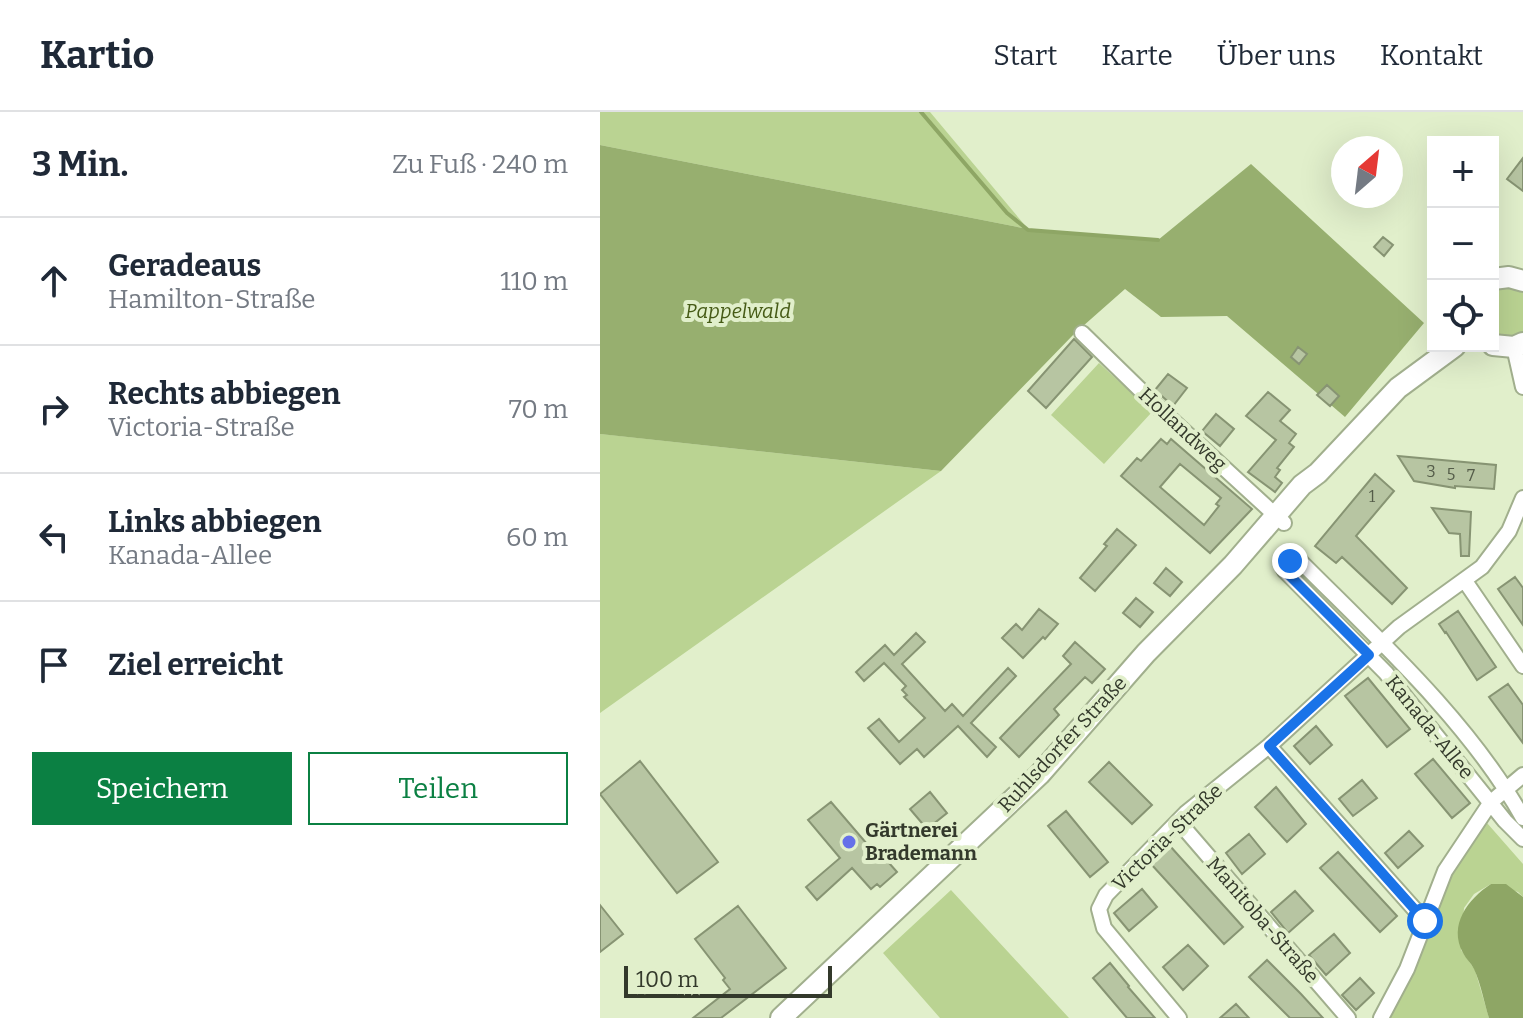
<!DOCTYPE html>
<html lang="de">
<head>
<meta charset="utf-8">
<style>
  :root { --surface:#fff; --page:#f2f2f3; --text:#1f2937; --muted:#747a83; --line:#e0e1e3; --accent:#0b8043 }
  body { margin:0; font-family:Bitter,serif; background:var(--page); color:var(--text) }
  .controls { position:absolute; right:24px; top:24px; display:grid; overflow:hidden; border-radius:0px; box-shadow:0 8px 32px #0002 }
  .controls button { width:72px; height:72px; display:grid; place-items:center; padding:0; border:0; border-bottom:2px solid var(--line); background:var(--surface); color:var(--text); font:40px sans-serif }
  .compass { position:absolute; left:731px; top:24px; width:72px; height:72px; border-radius:50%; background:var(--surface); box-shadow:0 8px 32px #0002; rotate:28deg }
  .scale { position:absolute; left:24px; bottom:20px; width:208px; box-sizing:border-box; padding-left:8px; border:4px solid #33392b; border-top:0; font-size:22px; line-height:28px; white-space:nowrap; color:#33392b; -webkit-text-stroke:6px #e1efcb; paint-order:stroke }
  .stop { position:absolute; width:24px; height:24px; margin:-18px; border:6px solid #1a73e8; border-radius:50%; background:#fff }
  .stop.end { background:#1a73e8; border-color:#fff; box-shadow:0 2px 8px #0008 }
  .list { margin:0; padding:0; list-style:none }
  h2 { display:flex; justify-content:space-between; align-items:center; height:104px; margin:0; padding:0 32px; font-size:34px }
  h2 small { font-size:26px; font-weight:400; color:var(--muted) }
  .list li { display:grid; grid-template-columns:52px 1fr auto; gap:24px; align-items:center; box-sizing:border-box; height:128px; padding:0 32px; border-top:2px solid var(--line) }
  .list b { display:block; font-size:30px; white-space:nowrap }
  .list p { margin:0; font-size:26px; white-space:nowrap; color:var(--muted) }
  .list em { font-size:26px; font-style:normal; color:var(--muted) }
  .actions { display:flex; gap:16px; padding:24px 32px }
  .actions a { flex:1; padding:18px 0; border:2px solid var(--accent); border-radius:0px; text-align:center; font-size:28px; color:var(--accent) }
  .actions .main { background:var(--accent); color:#fff }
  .icon { flex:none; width:44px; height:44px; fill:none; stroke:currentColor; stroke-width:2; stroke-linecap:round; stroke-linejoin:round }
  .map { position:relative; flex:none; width:923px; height:906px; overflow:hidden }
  header { display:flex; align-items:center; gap:48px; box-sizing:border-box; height:112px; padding:0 40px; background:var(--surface); border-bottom:2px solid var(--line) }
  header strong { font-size:38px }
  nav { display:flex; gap:44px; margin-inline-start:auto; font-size:28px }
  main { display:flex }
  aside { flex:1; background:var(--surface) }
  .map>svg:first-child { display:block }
  .green { fill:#bad392 }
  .forest { fill:#97af6f }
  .water { fill:#8ea665 }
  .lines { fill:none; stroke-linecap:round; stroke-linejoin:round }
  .stream { stroke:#8ea665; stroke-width:4 }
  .building { fill:#b7c5a2; stroke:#879473; stroke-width:2; fill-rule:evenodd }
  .street-casing { stroke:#a1af8d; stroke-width:18 }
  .secondary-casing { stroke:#a1af8d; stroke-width:24 }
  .street { stroke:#fff; stroke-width:14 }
  .secondary { stroke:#fff; stroke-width:20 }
  .route { stroke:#1a73e8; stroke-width:10 }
  .poi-dot { fill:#6570e9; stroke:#e1efcb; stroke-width:3 }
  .labels { text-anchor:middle; stroke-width:8; stroke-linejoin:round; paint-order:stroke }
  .number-label { font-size:16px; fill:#545c49 }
  .park-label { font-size:20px; font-style:italic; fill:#465b16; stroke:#e1efcb }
  .street-label { font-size:20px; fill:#33392b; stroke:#e1efcb }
  .poi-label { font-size:20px; font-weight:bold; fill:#33392b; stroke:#e1efcb; text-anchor:start }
</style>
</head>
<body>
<header>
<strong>Kartio</strong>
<nav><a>Start</a><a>Karte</a><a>Über uns</a><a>Kontakt</a></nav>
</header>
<main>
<aside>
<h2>3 Min.<small>Zu Fuß · 240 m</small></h2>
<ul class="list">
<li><svg class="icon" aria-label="ahead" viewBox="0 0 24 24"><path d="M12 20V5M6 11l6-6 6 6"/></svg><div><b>Geradeaus</b><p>Hamilton-Straße</p></div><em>110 m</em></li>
<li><svg class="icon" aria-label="right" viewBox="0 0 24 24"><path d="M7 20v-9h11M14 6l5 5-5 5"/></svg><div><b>Rechts abbiegen</b><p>Victoria-Straße</p></div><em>70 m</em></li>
<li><svg class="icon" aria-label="left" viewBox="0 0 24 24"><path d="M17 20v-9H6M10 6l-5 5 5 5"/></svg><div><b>Links abbiegen</b><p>Kanada-Allee</p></div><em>60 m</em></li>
<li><svg class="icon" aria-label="arrive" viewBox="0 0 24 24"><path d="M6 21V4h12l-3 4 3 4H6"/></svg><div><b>Ziel erreicht</b></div></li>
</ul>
<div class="actions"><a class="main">Speichern</a><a>Teilen</a></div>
</aside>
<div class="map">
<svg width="923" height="906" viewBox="0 0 923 906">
  <rect width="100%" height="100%" fill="#e1efcb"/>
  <!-- green -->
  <path class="green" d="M0,0H330L428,117L0,33Z
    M901,174L923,179V221L911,226L893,222V177Z
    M499,251L552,300L504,352L451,303Z
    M0,322L10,323L341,359L0,601Z
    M887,711L923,752V785L918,780L891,772L874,782L864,796L861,838L875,858L889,906H781L863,729Z
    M351,778L469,906H340L283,841Z"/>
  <!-- forest -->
  <path class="forest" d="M0,33L428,117L558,128L651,52L824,211L745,305L627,204L561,205L525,177L474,222L341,359L0,322Z"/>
  <!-- water -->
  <path class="water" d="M891,772H906L923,785V906H889C884,890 881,872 874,857C871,851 866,847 863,841C848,813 868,787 891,772Z"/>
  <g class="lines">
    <!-- stream -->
    <path class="stream" d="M321,0L407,101L428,118L558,128"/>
  </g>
  <!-- building -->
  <path class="building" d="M923,46V79L907,67Z
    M783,125L793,133L784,144L774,135Z
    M474,227L492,245L446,296L428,279Z
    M698,235L707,242L699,252L691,245Z
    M568,262L587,276L573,294L555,278Z
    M727,273L739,284L730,294L717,283Z
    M668,280L690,298L680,309L696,322L689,331L694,335L677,356L680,358L675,365L682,371L675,380L648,360L676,328L646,304Z
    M616,302L634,317L620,334L602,319Z
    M561,327L567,332L571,327L652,397L610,441L521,364L537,346L541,349ZM580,352L621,386L616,392L619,394L604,413L560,375Z
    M798,344L896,353L894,377L855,374V376L814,369Z
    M775,362L794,379L756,424L807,476L792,492L742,445L736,451L715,434Z
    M832,396L871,400L869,444H861L860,422L849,421Z
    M517,417L536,433L495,479L480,466L507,434L504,432Z
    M566,456L582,470L570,484L554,471Z
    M915,465L923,476V513L898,477Z
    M536,486L553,500L540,515L523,501Z
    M439,497L458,512L445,527L443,525L423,546L402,526L416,512L422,518Z
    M858,499L896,555L877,568L846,520L845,521L839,512Z
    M316,521L325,530L302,552L345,599L352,592L363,604L408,556L416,564L371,611L396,635L387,645L358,614L324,645L317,637L300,652L268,616L279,607L299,630L325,606L304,585L307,583L302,578L306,574L284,551L264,569L256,560L285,533L294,543Z
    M475,530L505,557L492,571L485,565L454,597L459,603L419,645L400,626L471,552L463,544Z
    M768,566L810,617L787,635L745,584Z
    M908,572L923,593V631L889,585Z
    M716,614L732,633L710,652L694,634Z
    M833,647L870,691L852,706L815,662Z
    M40,649L118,750L77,781L0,682Z
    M509,650L552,693L532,712L489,670Z
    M762,668L777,686L753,704L739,687Z
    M676,675L706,712L687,730L655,695Z
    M330,680L347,701L327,717L310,697Z
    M231,690L279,746L282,743L297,760L280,775L277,772L271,777L252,756L217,788L206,775L240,746L208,708Z
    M466,699L508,750L490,765L448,714Z
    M809,719L823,734L798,756L785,741Z
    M649,722L665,742L642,762L626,741Z
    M570,734L643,815L624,832L551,752Z
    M738,740L797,804L780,820L720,756Z
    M542,777L557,795L529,819L514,801Z
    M695,779L713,799L688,821L671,800Z
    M0,793L23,822L0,840Z
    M138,794L186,856L121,906H93L130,877L123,868L125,866L95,827Z
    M734,822L750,841L726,863L709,843Z
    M588,833L608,854L583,878L563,855Z
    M667,848L701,882L723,906H690L649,865Z
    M510,851L529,874L528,875L555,906H527L493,866Z
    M760,866L774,881L756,898L742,883Z
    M636,892L649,906H620Z"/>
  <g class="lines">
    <defs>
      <path id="street" d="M482,221L562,299L684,411
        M914,235L923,275
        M865,469L923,554
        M669,634L825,809
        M923,706C870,611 778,527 701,450L696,447L690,449L684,457L685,459L786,561L905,709L923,727
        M578,709L748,906
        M579,906L504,816L499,797L506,783L586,701L669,634L799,515L882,455L909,419L923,386
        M781,906L807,857L845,759L891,690L923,663"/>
      <path id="secondary" d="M893,167L909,165L923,169
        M893,233L914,235L923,231
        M181,906L440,662L546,541L633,453L702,373L718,361L798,276L855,234"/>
    </defs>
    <!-- street casing -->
    <use href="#street" class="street-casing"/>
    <!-- secondary casing -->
    <use href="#secondary" class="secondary-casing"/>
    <!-- street -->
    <use href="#street" class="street"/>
    <!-- secondary -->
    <use href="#secondary" class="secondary"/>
  </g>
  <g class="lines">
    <!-- route -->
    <path class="route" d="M690,449L685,459L769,543L669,634L825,809"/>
  </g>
  <!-- markers -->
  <circle class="poi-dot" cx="249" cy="730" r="8"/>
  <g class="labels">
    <!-- number labels -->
    <g class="number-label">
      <text x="831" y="365">3</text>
      <text x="851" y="368">5</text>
      <text x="871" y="369">7</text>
      <text x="772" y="390">1</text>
    </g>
    <!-- park labels -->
    <g class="park-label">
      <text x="138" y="206">Pappelwald</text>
    </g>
    <!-- street labels -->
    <g class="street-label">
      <text transform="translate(583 317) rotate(43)" y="7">Hollandweg</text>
      <text transform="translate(830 615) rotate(51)" y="7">Kanada-Allee</text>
      <text transform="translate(462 632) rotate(-47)" y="7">Ruhlsdorfer Straße</text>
      <text transform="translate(567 725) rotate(-44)" y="7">Victoria-Straße</text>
      <text transform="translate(663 808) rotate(49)" y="7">Manitoba-Straße</text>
    </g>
    <!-- poi labels -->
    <g class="poi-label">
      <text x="265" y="725">Gärtnerei<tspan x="265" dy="23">Brademann</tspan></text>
    </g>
  </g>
</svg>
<div class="controls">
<button>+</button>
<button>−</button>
<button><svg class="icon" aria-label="locate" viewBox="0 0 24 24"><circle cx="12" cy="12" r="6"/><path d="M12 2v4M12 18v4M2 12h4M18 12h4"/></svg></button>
</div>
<svg class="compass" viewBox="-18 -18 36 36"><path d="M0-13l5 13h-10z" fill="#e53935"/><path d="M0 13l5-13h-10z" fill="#747a83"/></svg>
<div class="scale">100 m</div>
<div class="stop" style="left:825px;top:809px"></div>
<div class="stop end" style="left:690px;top:449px"></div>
</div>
</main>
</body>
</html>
